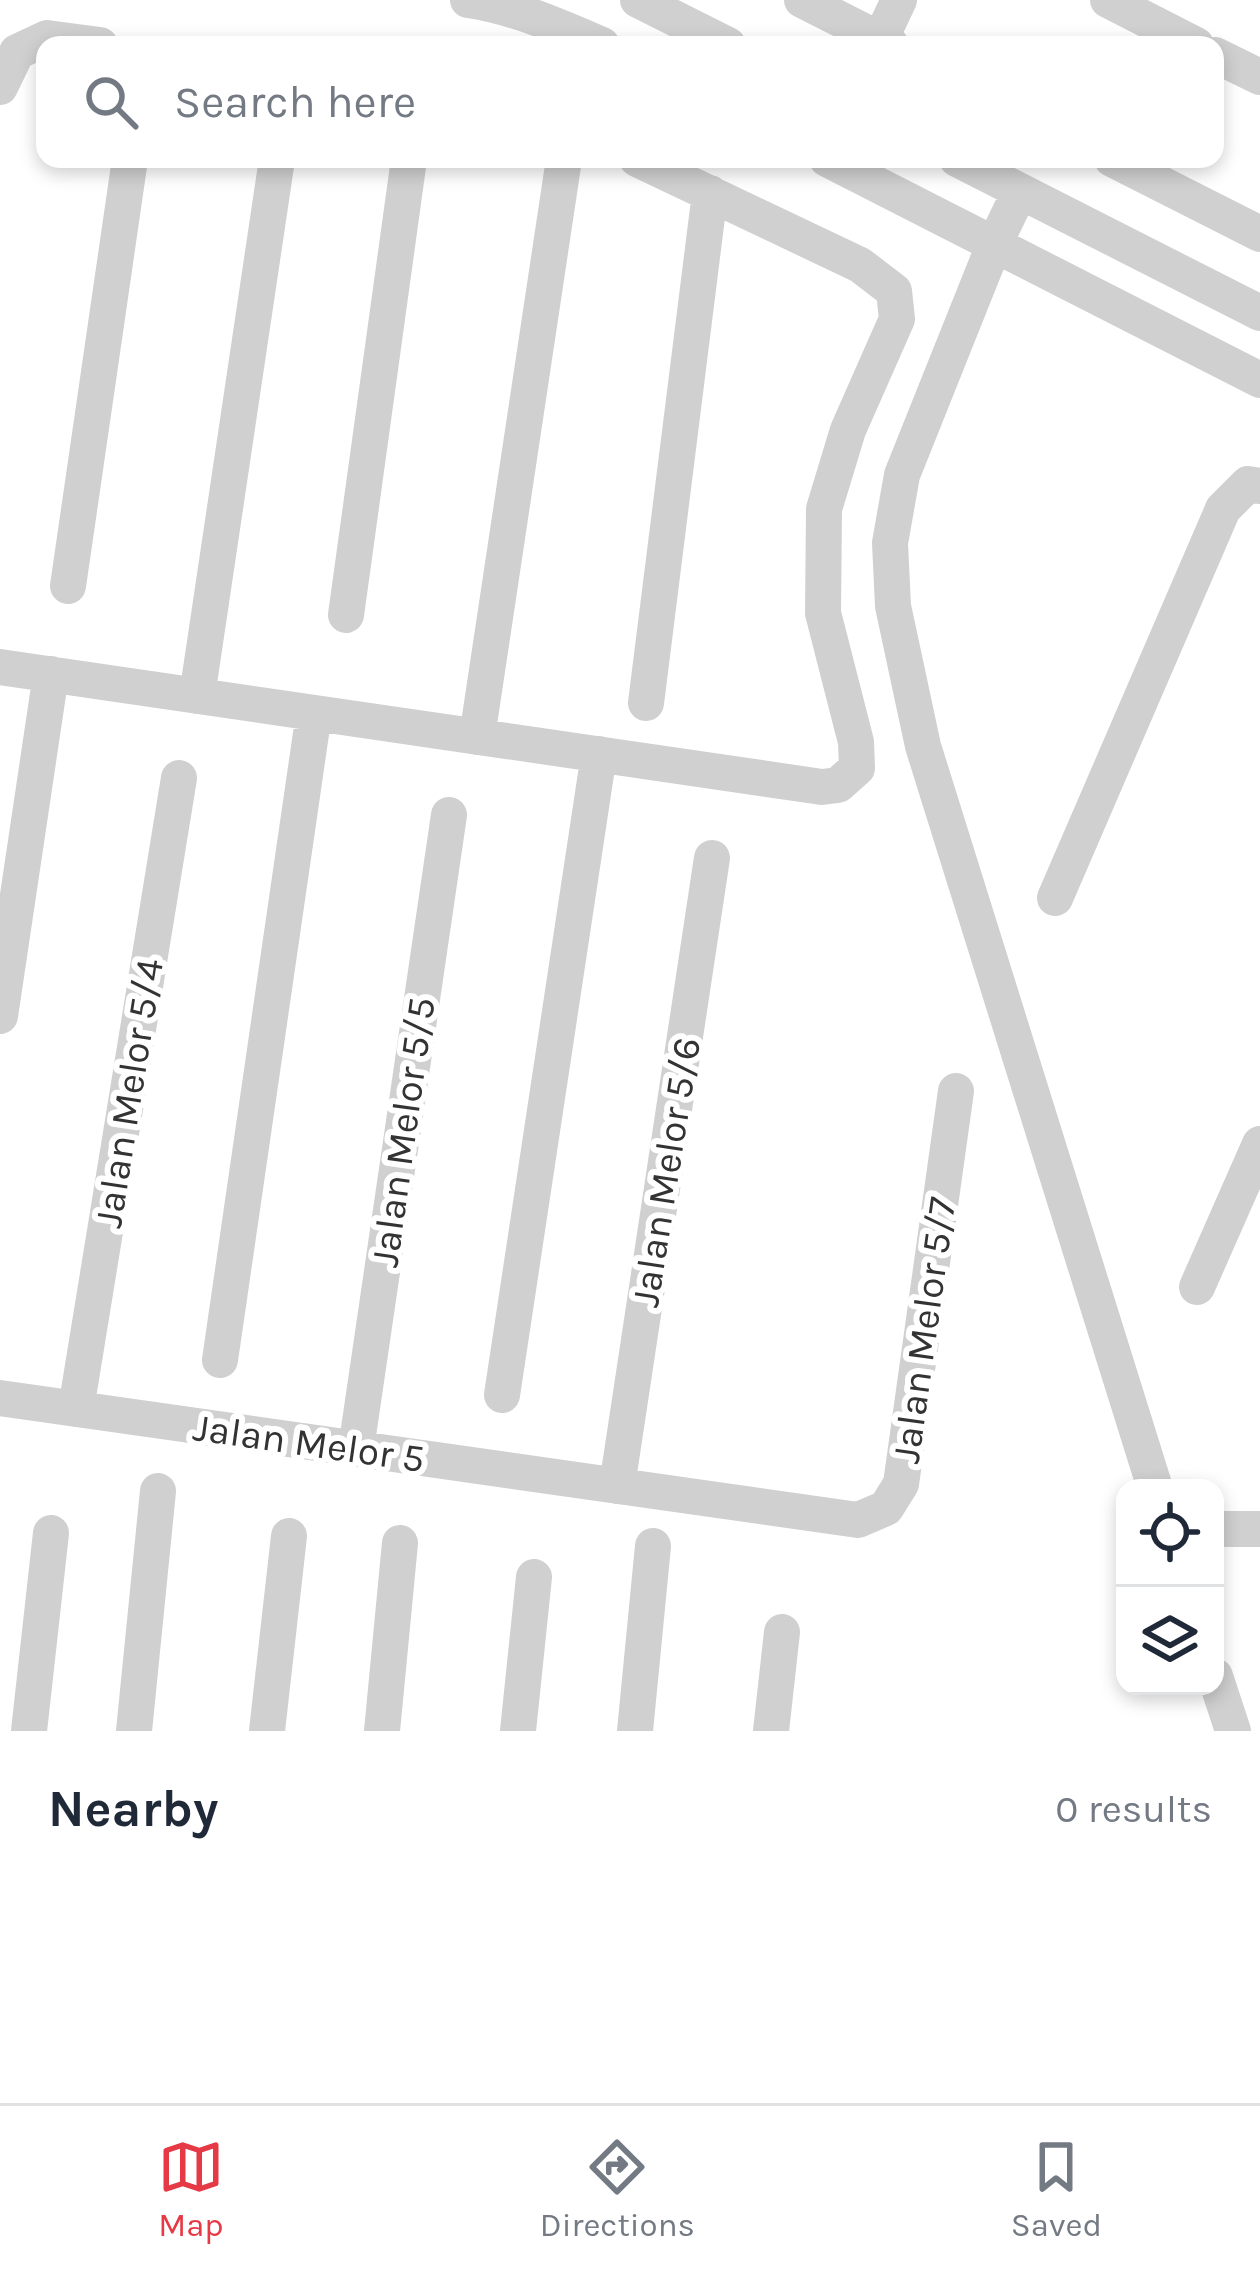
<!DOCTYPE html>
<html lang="en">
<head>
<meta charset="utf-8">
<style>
  :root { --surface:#fff; --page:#f2f2f3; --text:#1f2937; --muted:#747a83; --line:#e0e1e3; --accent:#e63946 }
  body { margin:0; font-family:Karla,sans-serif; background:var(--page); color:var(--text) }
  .controls { position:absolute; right:36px; bottom:36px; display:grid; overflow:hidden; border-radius:24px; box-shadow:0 6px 18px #0003 }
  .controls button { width:108px; height:108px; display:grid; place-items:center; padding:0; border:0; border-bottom:3px solid var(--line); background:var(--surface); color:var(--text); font:60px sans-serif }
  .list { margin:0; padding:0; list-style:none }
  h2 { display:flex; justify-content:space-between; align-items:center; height:156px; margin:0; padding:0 48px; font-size:51px }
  h2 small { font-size:39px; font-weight:400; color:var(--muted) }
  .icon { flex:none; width:66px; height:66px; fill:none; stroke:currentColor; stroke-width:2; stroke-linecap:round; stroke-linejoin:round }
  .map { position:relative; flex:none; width:1260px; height:1731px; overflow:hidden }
  .search { position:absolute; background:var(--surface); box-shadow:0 6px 18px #0003; left:36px; right:36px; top:36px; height:132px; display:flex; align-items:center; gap:30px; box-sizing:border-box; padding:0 42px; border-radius:24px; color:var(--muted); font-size:45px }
  .sheet { height:372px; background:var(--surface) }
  nav { display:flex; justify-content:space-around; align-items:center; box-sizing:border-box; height:168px; border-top:3px solid var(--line); background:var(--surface); font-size:33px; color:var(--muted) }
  nav a { display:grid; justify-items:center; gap:6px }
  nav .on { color:var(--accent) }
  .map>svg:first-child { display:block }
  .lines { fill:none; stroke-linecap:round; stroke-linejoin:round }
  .minor { stroke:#d0d0d0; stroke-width:36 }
  .labels { text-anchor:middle; stroke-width:12; stroke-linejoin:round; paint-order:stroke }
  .street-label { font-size:39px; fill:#333; stroke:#fff }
</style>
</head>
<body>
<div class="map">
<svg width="1260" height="1731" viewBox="0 0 1260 1731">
  <rect width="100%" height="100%" fill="#fff"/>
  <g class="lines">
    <!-- minor -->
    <path class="minor" d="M468,0C515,7 558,26 602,45
      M638,0L728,45
      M802,0L891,45
      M1108,0L1196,45
      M880,40L899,0
      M1215,55L1260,77
      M0,87L17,52L47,38L100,45
      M827,159L1260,380
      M957,159L1260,313
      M1112,159L1260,234
      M1020,191L994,245L902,475L890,543L893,606L923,746L1155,1488
      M68,586L130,159
      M346,615L409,159
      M0,667L822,787L838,785L857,768L856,742L823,613L824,509L848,430L897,319L894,291L860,265L637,159
      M197,696L277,159
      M646,703L710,193
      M477,737L564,159
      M1055,898L1223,509L1248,484L1260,486
      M0,1016L51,674
      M1197,1287L1260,1144
      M220,1360L314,713
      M502,1395L599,754
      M0,1398L858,1520L886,1508L901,1484L956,1091
      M76,1409L179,778
      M356,1449L449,815
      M617,1486L712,858
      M1215,1529H1260
      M1215,1676L1233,1731
      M29,1731L51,1533
      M134,1731L158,1491
      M267,1731L289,1536
      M382,1731L400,1543
      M518,1731L534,1577
      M635,1731L653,1546
      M771,1731L782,1632"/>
  </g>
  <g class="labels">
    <!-- street labels -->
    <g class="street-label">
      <text transform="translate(128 1093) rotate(-81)" y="14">Jalan Melor 5/4</text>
      <text transform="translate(402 1132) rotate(-82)" y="14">Jalan Melor 5/5</text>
      <text transform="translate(665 1172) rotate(-81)" y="14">Jalan Melor 5/6</text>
      <text transform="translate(923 1330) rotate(-82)" y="14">Jalan Melor 5/7</text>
      <text transform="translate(309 1442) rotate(8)" y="14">Jalan Melor 5</text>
    </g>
  </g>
</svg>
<div class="controls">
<button><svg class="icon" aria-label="locate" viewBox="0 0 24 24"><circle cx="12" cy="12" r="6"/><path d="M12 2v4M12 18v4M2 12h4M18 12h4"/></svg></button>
<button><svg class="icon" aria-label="layers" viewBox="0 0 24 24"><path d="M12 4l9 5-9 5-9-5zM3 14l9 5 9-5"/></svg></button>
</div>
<div class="search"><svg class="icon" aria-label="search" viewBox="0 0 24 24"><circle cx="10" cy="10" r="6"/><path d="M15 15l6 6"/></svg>Search here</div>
</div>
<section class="sheet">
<h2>Nearby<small>0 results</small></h2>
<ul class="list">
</ul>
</section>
<nav>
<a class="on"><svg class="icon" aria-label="map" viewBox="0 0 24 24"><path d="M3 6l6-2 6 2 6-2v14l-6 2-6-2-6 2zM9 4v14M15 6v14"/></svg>Map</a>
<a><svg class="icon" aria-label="directions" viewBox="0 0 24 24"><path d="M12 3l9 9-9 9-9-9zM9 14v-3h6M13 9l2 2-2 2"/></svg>Directions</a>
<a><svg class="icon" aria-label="saved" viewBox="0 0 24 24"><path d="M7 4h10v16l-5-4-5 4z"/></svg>Saved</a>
</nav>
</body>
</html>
